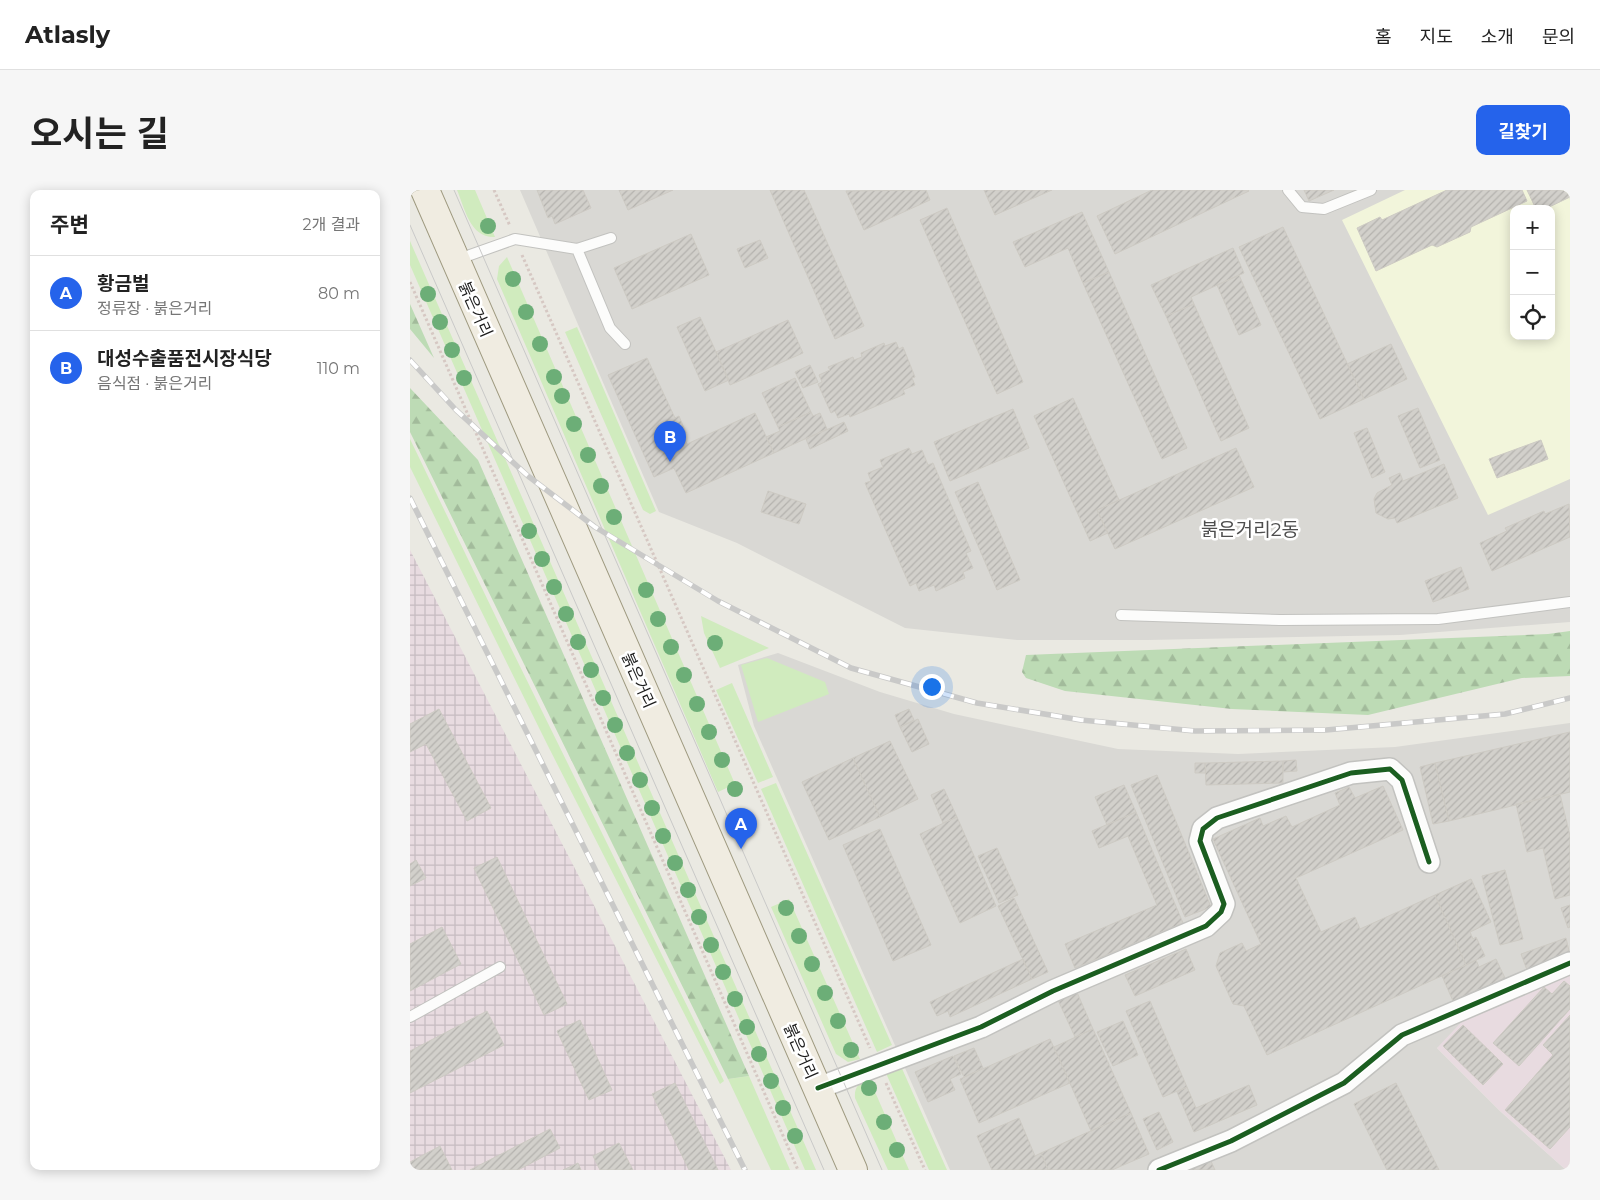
<!DOCTYPE html>
<html lang="ko">
<head>
<meta charset="utf-8">
<style>
  :root { --surface:#fff; --page:#f6f6f6; --text:#222; --muted:#767676; --line:#e0e0e0; --accent:#2563eb }
  body { margin:0; font-family:Montserrat,"Noto Sans KR",sans-serif; background:var(--page); color:var(--text) }
  .controls { position:absolute; right:15px; top:15px; display:grid; overflow:hidden; border-radius:10px; box-shadow:0 2px 12px #0003 }
  .controls button { width:45px; height:45px; display:grid; place-items:center; padding:0; border:0; border-bottom:1px solid var(--line); background:var(--surface); color:var(--text); font:25px sans-serif }
  .you { position:absolute; left:521px; top:496px; width:18px; height:18px; margin:-12px; border:4px solid #fff; border-radius:50%; background:#1a73e8; box-shadow:0 0 0 8px #1a73e833 }
  .badge { display:grid; place-items:center; width:32px; height:32px; border-radius:50%; background:var(--accent); color:#fff; font-size:16px; font-weight:700 }
  .pin { position:absolute; translate:-50% -41px; filter:drop-shadow(0 1px 2px #0008) }
  .pin::after { content:''; position:absolute; top:26px; width:18px; height:15px; background:inherit; clip-path:polygon(0 0,100% 0,50% 100%) }
  .list { margin:0; padding:0; list-style:none }
  h2 { display:flex; justify-content:space-between; align-items:center; height:65px; margin:0; padding:0 20px; font-size:21px }
  h2 small { font-size:16px; font-weight:400; color:var(--muted) }
  .list li { display:grid; grid-template-columns:32px 1fr auto; gap:15px; align-items:center; box-sizing:border-box; height:75px; padding:0 20px; border-top:1px solid var(--line) }
  .list b { display:block; font-size:19px; white-space:nowrap }
  .list p { margin:0; font-size:16px; white-space:nowrap; color:var(--muted) }
  .list em { font-size:16px; font-style:normal; color:var(--muted) }
  .icon { flex:none; width:28px; height:28px; fill:none; stroke:currentColor; stroke-width:2; stroke-linecap:round; stroke-linejoin:round }
  .map { position:relative; flex:none; width:1160px; height:980px; overflow:hidden; border-radius:10px }
  header { display:flex; align-items:center; gap:30px; box-sizing:border-box; height:70px; padding:0 25px; background:var(--surface); border-bottom:1px solid var(--line) }
  header strong { font-size:24px }
  nav { display:flex; gap:28px; margin-inline-start:auto; font-size:18px }
  .intro { display:flex; align-items:center; justify-content:space-between; box-sizing:border-box; height:120px; padding:0 30px }
  h1 { margin:0; font-size:35px }
  .button { padding:12px 22px; border-radius:10px; background:var(--accent); color:#fff; font-size:18px; font-weight:700 }
  main { display:flex; gap:30px; padding:0 30px }
  aside { flex:1; background:var(--surface); border-radius:10px; box-shadow:0 2px 12px #0003 }
  .map>svg:first-child { display:block }
  .residential { fill:#d9d8d4; fill-rule:evenodd }
  .industrial { fill:url(#industrial-grid) }
  .education { fill:#f2f5db; fill-rule:evenodd }
  .railway { fill:#e8dbe0 }
  .grass { fill:#d0ebbe }
  .forest { fill:url(#forest-firs) }
  .building { fill:url(#building-hatch); stroke:#cdcac3 }
  .lines { fill:none; stroke-linecap:round; stroke-linejoin:round }
  .service-casing { stroke:#c2c2bf; stroke-width:12 }
  .minor-casing { stroke:#c2c2bf; stroke-width:24 }
  .primary-casing { stroke:#9f9a80; stroke-width:30 }
  .path { stroke:#d6c8c3; stroke-width:3; stroke-dasharray:2.5 2.5; stroke-linecap:butt }
  .service { stroke:#fcfcfb; stroke-width:10 }
  .minor { stroke:#fcfcfb; stroke-width:21 }
  .primary { stroke:#f0ece1; stroke-width:28 }
  .tram { stroke:#c9c9c8; stroke-width:1 }
  .rail-casing { stroke:#c9c9c8; stroke-width:5.5 }
  .rail { stroke:#fff; stroke-width:4; stroke-dasharray:11; stroke-linecap:butt }
  .cycleway-casing { stroke:#fff; stroke-width:8 }
  .cycleway { stroke:#1b5e20; stroke-width:5 }
  .tree { fill:#6cae77 }
  .labels { text-anchor:middle; stroke-width:5; stroke-linejoin:round; paint-order:stroke }
  .street-label { font-size:16px; fill:#1b1b1b; stroke:#fff }
  .quarter-label { font-size:19px; fill:#4e4e4e; stroke:#fff }
</style>
</head>
<body>
<header>
<strong>Atlasly</strong>
<nav><a>홈</a><a>지도</a><a>소개</a><a>문의</a></nav>
</header>
<div class="intro"><h1>오시는 길</h1><a class="button">길찾기</a></div>
<main>
<aside>
<h2>주변<small>2개 결과</small></h2>
<ul class="list">
<li><span class="badge">A</span><div><b>황금벌</b><p>정류장 · 붉은거리</p></div><em>80 m</em></li>
<li><span class="badge">B</span><div><b>대성수출품전시장식당</b><p>음식점 · 붉은거리</p></div><em>110 m</em></li>
</ul>
</aside>
<div class="map">
<svg width="1160" height="980" viewBox="0 0 1160 980">
  <defs>
    <pattern id="industrial-grid" width="8" height="8" patternUnits="userSpaceOnUse" patternTransform="scale(1.25)"><rect width="8" height="8" fill="#e8dbe0"/><path d="M0 4h8M4 0v8" fill="none" stroke="#c6bbc0"/></pattern>
    <pattern id="forest-firs" width="22" height="20" patternUnits="userSpaceOnUse" patternTransform="scale(1.25)"><rect width="22" height="20" fill="#bddbb5"/><path d="M5 1l3.5 6h-7zM16 11l3.5 6h-7z" fill="#a2bb9b"/></pattern>
    <pattern id="building-hatch" width="6" height="6" patternUnits="userSpaceOnUse" patternTransform="scale(1.25)"><rect width="6" height="6" fill="#d2d0cb"/><path d="M-1 1l2-2M0 6l6-6M5 7l2-2" fill="none" stroke="#b4b2ae"/></pattern>
  </defs>
  <rect width="100%" height="100%" fill="#eae9e2"/>
  <!-- residential -->
  <path class="residential" d="M110,0H1160V432L990,445L738,450H607L495,438L327,353L249,322ZM1104,19H1141V146H1104Z
    M368,463L470,502L544,524L708,559L828,564L985,557L1160,533V780L1027,858L1090,921L1156,980H540L344,536L328,475Z"/>
  <!-- industrial -->
  <path class="industrial" d="M0,360L321,980H0Z"/>
  <!-- education -->
  <path class="education" d="M995,0H1160V289L1078,325L932,30ZM1104,19H1141V146H1104Z"/>
  <!-- railway -->
  <path class="railway" d="M1160,780V980H1156L1090,921L1027,858L1059,824Z"/>
  <!-- grass -->
  <path class="grass" d="M47,0H65L85,47C60,48 55,19 47,0Z
    M0,51L406,980H395L0,75Z
    M97,67L325,594L308,602L87,89L89,76Z
    M167,137L246,321L240,324L233,320L155,142Z
    M0,249L97,450L314,891L310,894L138,556L0,277Z
    M291,426L359,458L310,478L294,443Z
    M357,468L415,492L419,504L348,532L331,475Z
    M322,493L363,587L348,593L306,500Z
    M366,593L482,855L467,862L351,599Z
    M379,709L450,869L438,872L426,864L361,717Z
    M490,874L537,980H519L475,881Z
    M339,886L380,980H361L318,889Z
    M459,888L499,980H478L445,908C444,897 449,893 459,888Z"/>
  <!-- forest -->
  <path class="forest" d="M0,114L24,168L0,139Z
    M0,198L68,270L339,886L318,889L0,242Z
    M1160,441V486L1112,488L958,525L822,519L655,501L616,488L612,482L616,465L1138,444Z"/>
  <!-- building -->
  <path class="building" d="M127,0H173L181,18L145,34L142,26L138,28Z
    M209,0H263L218,20Z
    M360,0H394L454,136L425,149Z
    M516,0L520,10L454,40L436,1Z
    M574,0H642L585,25Z
    M742,0H838L839,1L705,64L687,26Z
    M894,0H924L899,11Z
    M1037,0H1112L1117,11L1061,37L1060,42L1027,57L1022,55L966,81L947,38L970,27L972,30Z
    M1117,0H1160V7L1135,19H1126Z
    M537,18L613,192L587,204L510,30Z
    M672,22L699,82L673,93L658,58L615,77L603,52Z
    M873,37L954,209L910,229L829,57Z
    M281,44L299,85L222,119L204,78Z
    M350,50L358,68L335,78L327,59Z
    M823,58L834,83L781,107L784,114L756,126L741,95Z
    M699,82L777,258L752,269L673,93Z
    M829,85L851,135L829,145L807,95Z
    M784,114L839,238L811,251L756,126Z
    M290,127L319,190L295,201L267,137Z
    M378,130L393,163L320,195L306,162Z
    M486,152L489,159L493,157L505,187L502,188L505,195L493,200L495,204L440,227L439,224L428,228L425,221L421,223L408,194L412,192L409,185L420,180L418,177L443,167L444,170L452,167L451,163L474,153L475,156Z
    M981,154L997,189L954,209L937,174Z
    M237,168L265,228L269,226L276,243L272,244L277,254L345,223L364,263L276,303L264,278L244,287L198,185Z
    M400,175L408,192L393,198L385,182Z
    M385,188L401,222L368,237L352,203Z
    M663,208L709,310L687,320L698,343L680,351L624,226Z
    M1008,218L1030,270L1010,278L988,226Z
    M603,219L619,258L540,291L524,252Z
    M401,222L403,226L410,223L417,239L364,263L356,247L370,241L368,237Z
    M434,232L438,241L400,259L396,249Z
    M957,238L975,282L962,288L944,243Z
    M1131,250L1138,269L1087,288L1079,269Z
    M499,258L502,264L512,260L518,275L523,273L561,361L556,363L563,378L553,382L555,388L526,401L524,395L509,401L506,393L500,396L455,293L461,291L458,283L473,277L470,270Z
    M826,258L844,297L705,359L687,320Z
    M1034,274L1048,308L987,333L985,328L978,329L966,323L964,309L967,303L982,295L979,288L990,283L993,291Z
    M568,292L610,390L587,400L545,302Z
    M358,301L396,314L389,334L351,322Z
    M1159,314L1160,347L1082,381L1070,353L1097,341L1095,338L1134,321L1135,324Z
    M1051,377L1059,399L1023,412L1015,391Z
    M29,519L81,618L57,631L16,554L0,562V534Z
    M499,519L504,530L490,537L485,525Z
    M508,529L519,554L502,562L490,537Z
    M1160,542V602L1039,631L1025,573Z
    M480,551L508,609L470,627L443,568Z
    M443,568L470,627L419,650L392,592Z
    M886,570L887,581L873,582V571Z
    M873,571V593L796,595L795,573Z
    M785,573H795L796,583H785Z
    M1025,573L1039,631L1023,634L1010,577Z
    M747,585L801,717L775,727L721,595Z
    M714,595L726,622L697,635L685,607Z
    M973,596L993,640L886,688L911,742L945,727L950,739L1025,705L1056,775L857,865L834,816L823,814L806,776L810,763L832,753L836,761L851,754L803,649L850,628L853,636L876,626L882,637L930,615L925,603L939,597L945,608Z
    M534,599L547,627L533,633L521,605Z
    M1150,604L1160,646V705L1145,709L1133,658L1117,662L1106,614Z
    M726,622L773,733L665,778L655,754L747,715L718,646L689,658L682,641Z
    M547,627L586,716L550,733L510,644Z
    M470,639L521,755L483,771L433,655Z
    M587,658L608,705L589,713L568,666Z
    M87,667L157,814L134,825L64,678Z
    M6,670L16,688L0,696V674Z
    M1095,680L1113,749L1090,755L1072,686Z
    M1061,689L1081,732L1060,742L1063,749L1066,747L1075,766L1056,775L1025,705Z
    M604,708L638,782L622,789L588,716Z
    M1160,715V737L1158,738L1151,718Z
    M32,737L51,774L0,801V754Z
    M1156,748L1160,765L1117,780L1111,764Z
    M776,759L785,780L725,806L715,785Z
    M613,769L622,789L540,827L538,821L527,826L520,812Z
    M1086,769L1095,788L1043,811L1032,786L1066,770L1069,777Z
    M1154,791L1160,796V819L1109,876L1083,853L1134,797L1142,804Z
    M666,800L683,839L665,847L647,808Z
    M740,811L777,897L753,907L716,821Z
    M77,821L94,855L0,903V861Z
    M1160,825V937L1140,959L1095,920L1143,865L1133,855Z
    M170,830L202,900L179,910L147,841Z
    M713,831L728,865L703,876L687,842Z
    M1053,835L1093,874L1073,895L1033,856Z
    M683,839L721,923L681,941L644,857Z
    M640,849L660,893L569,933L550,889Z
    M564,858L573,878L554,887L544,866Z
    M543,866L551,884L540,889L545,900L518,912L505,882Z
    M265,893L308,980H279L242,904Z
    M986,893L1029,980H977L944,914Z
    M839,895L847,915L784,942L767,902L777,897L786,918Z
    M749,922L763,952L747,960L733,929Z
    M721,923L739,964L702,980H638L631,963Z
    M609,928L625,966L631,963L638,980H582L567,946Z
    M140,939L150,958L108,980H60Z
    M209,953L223,980H190L183,966Z
    M30,956L42,980H0V972Z
    M800,969L805,980H775Z
    M168,973L171,980H153Z"/>
  <g class="lines">
    <defs>
      <path id="service" d="M878,0L892,17L914,19L961,0
        M167,59L200,138L215,154
        M46,70L105,49L167,59L201,48
        M711,425L870,430L1028,429L1160,412
        M0,827L90,777"/>
      <path id="minor" d="M408,898L571,837L643,801L796,736L811,722L814,714L790,651L793,639L807,628L941,583L980,579L992,590L1019,672
        M749,980L821,951L934,893L992,845L1160,773"/>
      <path id="primary" d="M15,0L443,980"/>
    </defs>
    <!-- service casing -->
    <use href="#service" class="service-casing"/>
    <!-- minor casing -->
    <use href="#minor" class="minor-casing"/>
    <!-- primary casing -->
    <use href="#primary" class="primary-casing"/>
    <!-- path -->
    <path class="path" d="M84,0L100,36
      M112,65L460,858
      M0,92L388,980
      M476,893L515,980"/>
    <!-- service -->
    <use href="#service" class="service"/>
    <!-- minor -->
    <use href="#minor" class="minor"/>
    <!-- primary -->
    <use href="#primary" class="primary"/>
    <!-- tram -->
    <path class="tram" d="M44,0L472,980
      M0,35L414,980"/>
    <defs>
      <path id="rail" d="M0,170L46,220L118,286L185,337L308,411L441,478L567,513L671,530L785,541L916,540L1095,524L1160,508
        M0,308L335,980"/>
    </defs>
    <!-- rail casing -->
    <use href="#rail" class="rail-casing"/>
    <!-- rail -->
    <use href="#rail" class="rail"/>
    <defs>
      <path id="cycleway" d="M408,898L571,837L643,801L796,736L811,722L814,714L790,651L793,639L807,628L941,583L980,579L992,590L1019,672
        M749,980L821,951L934,893L992,845L1160,773"/>
    </defs>
    <!-- cycleway casing -->
    <use href="#cycleway" class="cycleway-casing"/>
    <!-- cycleway -->
    <use href="#cycleway" class="cycleway"/>
  </g>
  <!-- trees -->
  <g class="tree">
    <circle cx="78" cy="36" r="8"/>
    <circle cx="103" cy="89" r="8"/>
    <circle cx="18" cy="104" r="8"/>
    <circle cx="116" cy="122" r="8"/>
    <circle cx="30" cy="132" r="8"/>
    <circle cx="130" cy="154" r="8"/>
    <circle cx="42" cy="160" r="8"/>
    <circle cx="144" cy="187" r="8"/>
    <circle cx="54" cy="188" r="8"/>
    <circle cx="152" cy="206" r="8"/>
    <circle cx="164" cy="234" r="8"/>
    <circle cx="178" cy="265" r="8"/>
    <circle cx="191" cy="296" r="8"/>
    <circle cx="204" cy="327" r="8"/>
    <circle cx="119" cy="341" r="8"/>
    <circle cx="132" cy="369" r="8"/>
    <circle cx="144" cy="397" r="8"/>
    <circle cx="236" cy="400" r="8"/>
    <circle cx="156" cy="424" r="8"/>
    <circle cx="248" cy="429" r="8"/>
    <circle cx="168" cy="452" r="8"/>
    <circle cx="305" cy="453" r="8"/>
    <circle cx="261" cy="457" r="8"/>
    <circle cx="181" cy="480" r="8"/>
    <circle cx="274" cy="485" r="8"/>
    <circle cx="193" cy="508" r="8"/>
    <circle cx="287" cy="514" r="8"/>
    <circle cx="205" cy="535" r="8"/>
    <circle cx="299" cy="542" r="8"/>
    <circle cx="217" cy="563" r="8"/>
    <circle cx="312" cy="570" r="8"/>
    <circle cx="230" cy="590" r="8"/>
    <circle cx="325" cy="599" r="8"/>
    <circle cx="242" cy="618" r="8"/>
    <circle cx="253" cy="646" r="8"/>
    <circle cx="265" cy="673" r="8"/>
    <circle cx="278" cy="700" r="8"/>
    <circle cx="376" cy="718" r="8"/>
    <circle cx="289" cy="727" r="8"/>
    <circle cx="389" cy="746" r="8"/>
    <circle cx="301" cy="755" r="8"/>
    <circle cx="402" cy="774" r="8"/>
    <circle cx="313" cy="782" r="8"/>
    <circle cx="415" cy="803" r="8"/>
    <circle cx="325" cy="809" r="8"/>
    <circle cx="428" cy="831" r="8"/>
    <circle cx="337" cy="837" r="8"/>
    <circle cx="441" cy="860" r="8"/>
    <circle cx="349" cy="864" r="8"/>
    <circle cx="361" cy="891" r="8"/>
    <circle cx="459" cy="898" r="8"/>
    <circle cx="373" cy="918" r="8"/>
    <circle cx="474" cy="932" r="8"/>
    <circle cx="385" cy="946" r="8"/>
    <circle cx="487" cy="960" r="8"/>
  </g>
  <g class="labels">
    <!-- street labels -->
    <g class="street-label">
      <text transform="translate(66 119) rotate(66)" y="6">붉은거리</text>
      <text transform="translate(229 490) rotate(66)" y="6">붉은거리</text>
      <text transform="translate(391 861) rotate(66)" y="6">붉은거리</text>
    </g>
    <!-- quarter labels -->
    <g class="quarter-label">
      <text x="840" y="346">붉은거리2동</text>
    </g>
  </g>
</svg>
<div class="controls">
<button>+</button>
<button>−</button>
<button><svg class="icon" aria-label="locate" viewBox="0 0 24 24"><circle cx="12" cy="12" r="6"/><path d="M12 2v4M12 18v4M2 12h4M18 12h4"/></svg></button>
</div>
<div class="you"></div>
<div class="pin badge" style="left:331px;top:659px">A</div>
<div class="pin badge" style="left:260px;top:272px">B</div>
</div>
</main>
</body>
</html>
